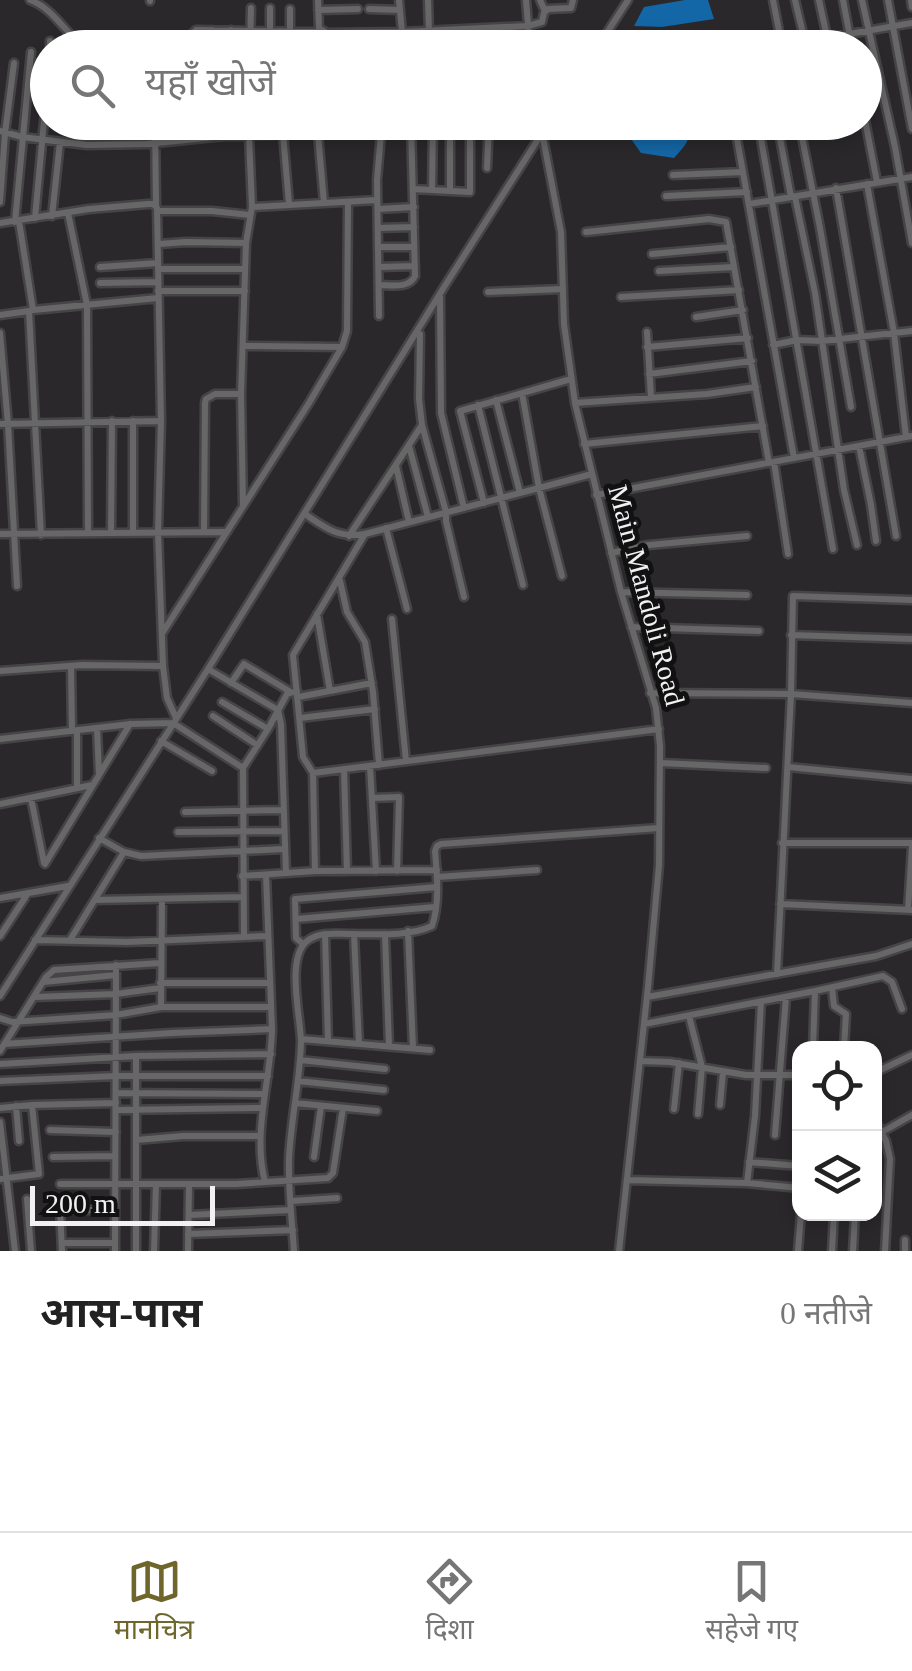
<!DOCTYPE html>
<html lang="hi">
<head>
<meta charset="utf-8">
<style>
  :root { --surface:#fff; --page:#f6f6f6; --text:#222; --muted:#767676; --line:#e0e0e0; --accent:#6f662c }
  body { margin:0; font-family:"Times New Roman","Noto Sans Devanagari",serif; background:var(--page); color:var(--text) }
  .controls { position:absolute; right:30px; bottom:30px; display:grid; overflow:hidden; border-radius:20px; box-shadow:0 5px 15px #0003 }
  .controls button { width:90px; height:90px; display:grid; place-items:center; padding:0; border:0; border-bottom:2px solid var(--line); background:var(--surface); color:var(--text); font:50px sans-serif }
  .scale { position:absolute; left:30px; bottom:25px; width:185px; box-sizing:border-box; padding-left:10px; border:5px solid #f1f0f2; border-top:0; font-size:28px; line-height:35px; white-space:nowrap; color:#f1f0f2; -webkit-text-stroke:8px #121112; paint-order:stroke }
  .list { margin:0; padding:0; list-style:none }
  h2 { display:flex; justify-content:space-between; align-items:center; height:130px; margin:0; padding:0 40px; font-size:42px }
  h2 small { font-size:32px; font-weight:400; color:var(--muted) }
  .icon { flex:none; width:55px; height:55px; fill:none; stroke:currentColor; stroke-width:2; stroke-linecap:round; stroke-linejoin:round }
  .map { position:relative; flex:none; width:912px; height:1251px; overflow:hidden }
  .search { position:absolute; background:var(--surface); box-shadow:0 5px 15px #0003; left:30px; right:30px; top:30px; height:110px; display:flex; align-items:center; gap:25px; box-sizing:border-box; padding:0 35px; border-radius:55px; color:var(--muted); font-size:38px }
  .sheet { height:280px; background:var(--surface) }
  nav { display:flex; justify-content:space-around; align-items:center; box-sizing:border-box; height:140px; border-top:2px solid var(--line); background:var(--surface); font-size:28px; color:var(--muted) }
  nav a { display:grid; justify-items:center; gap:5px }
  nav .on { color:var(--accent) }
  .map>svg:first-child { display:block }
  .water { fill:#1467a6 }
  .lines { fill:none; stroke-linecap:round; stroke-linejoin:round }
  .minor-casing { stroke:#464447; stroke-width:11 }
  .minor { stroke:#676768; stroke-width:6 }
  .labels { text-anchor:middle; stroke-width:10; stroke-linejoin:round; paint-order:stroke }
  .street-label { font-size:28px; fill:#f1f0f2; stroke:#121112 }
</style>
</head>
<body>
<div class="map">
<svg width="912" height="1251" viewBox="0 0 912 1251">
  <rect width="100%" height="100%" fill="#2a282b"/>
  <!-- water -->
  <path class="water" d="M685,0H708L714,19L662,27L634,26L644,7Z
    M626,123H690C691,140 685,146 674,158L641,153L624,129Z"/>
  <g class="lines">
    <defs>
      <path id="minor" d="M30,0C53,8 65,33 85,48
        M150,0V1
        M318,0L319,28L327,33L402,32L528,26L542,22L544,13L548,9L571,8L573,0
        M399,0L402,32
        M428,0L429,32
        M526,0L530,48
        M540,0L545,11
        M773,0L782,46
        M795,0L805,42
        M819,0L827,37
        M843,0L852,48
        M862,0L895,147L912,243
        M888,0L912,129
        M911,0L912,7
        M270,8V48
        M290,9V48
        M369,9L400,10
        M318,10L358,9
        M231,30L232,48
        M50,48V41
        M191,48V35L196,30L322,32
        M212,48V30
        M250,48L251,8
        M597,48L628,0
        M770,48L912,23
        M864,115L877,182
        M155,122L156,205
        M180,122L181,140
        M202,122V137
        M540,122L561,232L564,324L575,403L621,592L656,708L660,746L659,865L648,987L619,1251
        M734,122L794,458
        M758,122L833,549
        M777,122L791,197
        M799,122L820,228L851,407
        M0,131L22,137L87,145L147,144L224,136L312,134L411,125
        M283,134L289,204
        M318,134L324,203
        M487,168L489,122
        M673,175L743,172
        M867,184L894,333L906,437
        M836,188L896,536
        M413,189L470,192V122
        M432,190L433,122
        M450,191V122
        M666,196L747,192
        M795,197L815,293L844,490L857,545
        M0,202L5,133L14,63
        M749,204L912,177
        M252,207L377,200
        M378,209L414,207
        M159,211H212L250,215
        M68,213L87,305L88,533
        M52,216L60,142
        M35,218L48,78
        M19,221L33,310L29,311L41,535
        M15,222L31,52
        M0,223L89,209L148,204H153L157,208L161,421L158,532L163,666L167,698L176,718
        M378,228L414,227
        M586,232L709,219L726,222L769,463
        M159,244L186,242L246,243
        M379,247H414
        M652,254L731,247
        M100,267L158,263
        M379,267L415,266
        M158,269H245
        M659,271L734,267
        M100,283L158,282
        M379,285C391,285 409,289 415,276L411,124
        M158,291H245
        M488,292L563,289
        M440,297L441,413L464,508
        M621,297L739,290
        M33,310L158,298
        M0,315L29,311
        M379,316L377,180L382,122
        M696,317L743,310
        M647,332L651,397
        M0,333L8,424L17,586
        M420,334L419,399L422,425L446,512V521L464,597
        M773,345L797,340L822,341L912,331
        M244,346L342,347
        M647,347L748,338
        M649,374L752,361
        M522,393L539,488L562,576
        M496,400L520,493
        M575,403L707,394L756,387
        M478,405L523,585
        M0,424L161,421
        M584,444L763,426
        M409,446L428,517
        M859,446L871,505L876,541
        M774,462L788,554
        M396,466L409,522
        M596,495L912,436
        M484,503L460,411L571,379
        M243,505L241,394L246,243L252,207L249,136
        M305,514C327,529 338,538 365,534L592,474
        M386,528L407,609
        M133,532V421
        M204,532L205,403L206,399L215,394H241
        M111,533L112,421
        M0,534L224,532
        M349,536L422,425
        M611,553L649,545L747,536
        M340,581L347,612L365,642L373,692L379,765
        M621,592L747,595
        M317,614L330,691
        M392,619L406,761
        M631,627L759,631
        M163,632L309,403L342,347L347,331L348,202
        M791,635L912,639
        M71,666L72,731
        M208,669L278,710L281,724L286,873
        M0,671L82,665L163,666
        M231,683L244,664L289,691
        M650,693L791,694L912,703
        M298,697L372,683
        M222,702L268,729
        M213,716L257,745
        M300,718L375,709
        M97,728L99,775
        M77,730V788
        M0,739L131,724L173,723L243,768L268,729L287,694L297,691
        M161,741L212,771
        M661,763L766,768
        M370,766L376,871
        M788,767L912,779
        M243,768L244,937
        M344,769L347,871
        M313,773L659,729
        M31,798L44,863
        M372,798L399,797L397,871
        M0,804L92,785
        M185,812L283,810
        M178,832L284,831
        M99,838L124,852L141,856L284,849
        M782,843H912
        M45,864L130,724
        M315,871L313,773L303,757L293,655L365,534
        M242,876L315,871L437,870
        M437,877L537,870
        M0,898L68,886
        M95,900L243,897
        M780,904L912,910
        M908,910L912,846
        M296,919L435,907
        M408,931L413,1048
        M325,934L328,1041
        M354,934L359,1044
        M385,934L389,1046
        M0,936L28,893
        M35,940L127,942L268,936
        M70,940L124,852
        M303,944L296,938L295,899L437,887
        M777,974L791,694L793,596L912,600
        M43,982L116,975
        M160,983H270
        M832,988L834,1006L846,1014L844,1048
        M0,996L208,669L446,284L549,122
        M35,997L116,994L160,988
        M647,997L876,956L912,944
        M161,1007L162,899
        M689,1016L702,1067L698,1114
        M0,1018L12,1022L116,1015L161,1007H271
        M644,1024L815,991L883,976L892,982L902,1009
        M301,1039L430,1050
        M4,1044L172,1033L272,1029
        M813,1048L815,991
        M0,1051L46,977L54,970L160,963
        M300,1060L385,1069
        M640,1061L670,1062L746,1075H800
        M0,1064L136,1056L271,1054
        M874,1073L912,1055
        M0,1081L116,1076H268
        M298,1081L384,1090
        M116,1093L265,1094
        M295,1103L377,1111
        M720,1105L723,1072
        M16,1106L19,1141
        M0,1108L32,1105L116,1103
        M674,1109L679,1063
        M116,1110L263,1108
        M874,1118L886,1141L890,1159L885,1251
        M0,1122L15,1251
        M50,1130L116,1132
        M882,1132L912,1115
        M775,1135L786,997
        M136,1140L183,1136H260
        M53,1157L115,1156
        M314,1157L321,1106
        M749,1162L800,1166
        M0,1179L39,1174L32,1105
        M627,1180L747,1183L800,1188
        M265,1182C252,1131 271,1081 272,1029L266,875
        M747,1183L755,1116L761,1002
        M60,1184H236L328,1178L333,1173L343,1108
        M27,1199L31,1251
        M291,1201L337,1198
        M189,1215L291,1210
        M188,1234L293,1230
        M62,1243H115
        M62,1251L60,1209L115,1211
        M115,1251L116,965
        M136,1251V1056
        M154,1251L156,1184
        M188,1251L189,1185
        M294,1251C292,1220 288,1189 289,1158C291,1119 300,1081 301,1042C301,1018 284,953 310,939C321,932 335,934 348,934C374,934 408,937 432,926C440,903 437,875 435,851L437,846L441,844L659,828
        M798,1251L801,1214
        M832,1251L834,1214
        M853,1251L855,1214
        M905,1251V1240"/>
    </defs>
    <!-- minor casing -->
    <use href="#minor" class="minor-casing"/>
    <!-- minor -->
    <use href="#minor" class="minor"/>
  </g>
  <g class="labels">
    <!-- street labels -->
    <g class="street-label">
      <text transform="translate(647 595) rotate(75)" y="10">Main Mandoli Road</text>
    </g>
  </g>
</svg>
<div class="controls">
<button><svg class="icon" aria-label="locate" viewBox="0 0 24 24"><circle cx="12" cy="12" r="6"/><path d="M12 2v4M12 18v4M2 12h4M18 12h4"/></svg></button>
<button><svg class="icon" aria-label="layers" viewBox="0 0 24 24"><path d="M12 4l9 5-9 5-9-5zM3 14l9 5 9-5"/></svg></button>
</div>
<div class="scale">200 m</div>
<div class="search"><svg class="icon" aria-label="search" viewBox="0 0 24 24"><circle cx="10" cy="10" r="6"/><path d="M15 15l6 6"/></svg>यहाँ खोजें</div>
</div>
<section class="sheet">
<h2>आस-पास<small>0 नतीजे</small></h2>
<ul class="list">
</ul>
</section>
<nav>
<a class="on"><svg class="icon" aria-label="map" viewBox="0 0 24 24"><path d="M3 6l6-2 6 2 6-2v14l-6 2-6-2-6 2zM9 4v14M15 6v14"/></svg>मानचित्र</a>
<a><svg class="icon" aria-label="directions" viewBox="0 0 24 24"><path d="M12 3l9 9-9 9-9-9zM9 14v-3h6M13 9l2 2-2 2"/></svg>दिशा</a>
<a><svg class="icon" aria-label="saved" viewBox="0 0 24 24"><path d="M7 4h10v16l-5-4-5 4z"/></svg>सहेजे गए</a>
</nav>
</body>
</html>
